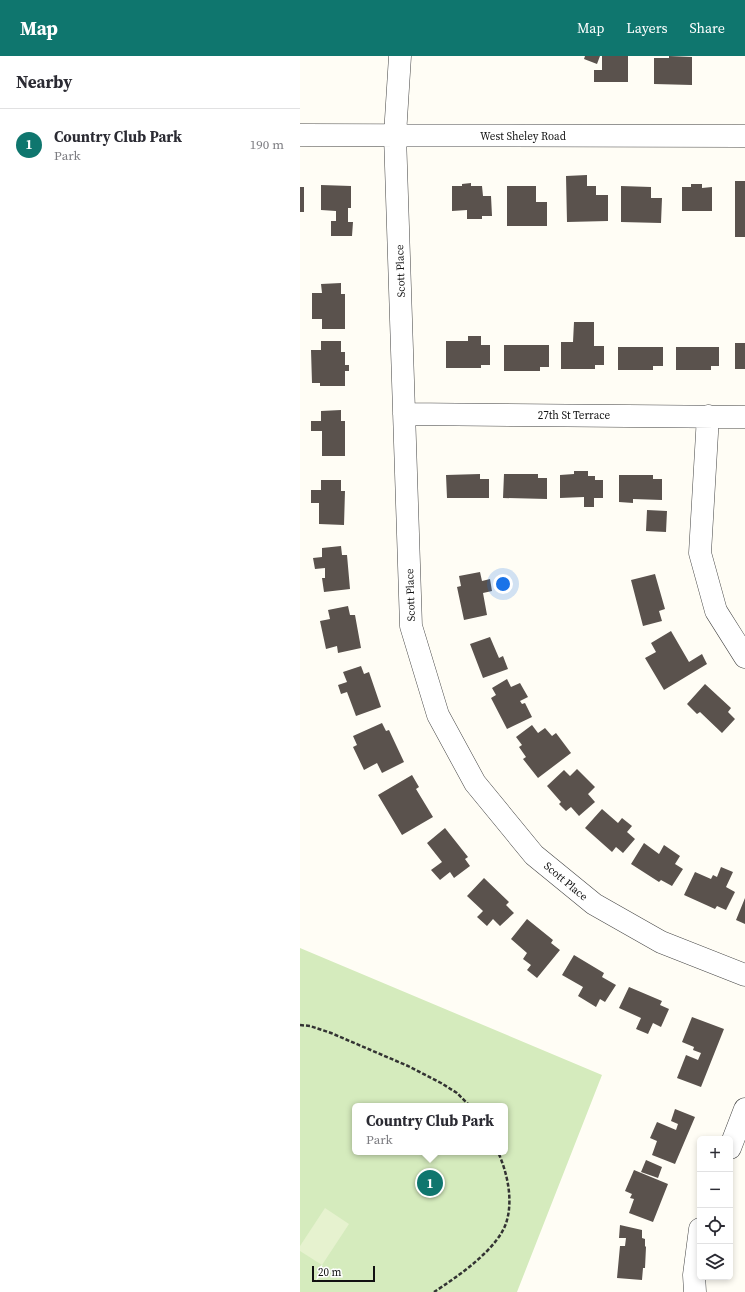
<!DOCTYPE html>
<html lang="en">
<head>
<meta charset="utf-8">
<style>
  :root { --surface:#fff; --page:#f7f7f7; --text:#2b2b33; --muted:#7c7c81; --line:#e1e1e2; --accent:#0f766e }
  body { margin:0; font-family:"Source Serif 4",serif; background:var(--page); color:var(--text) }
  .controls { position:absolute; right:12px; bottom:12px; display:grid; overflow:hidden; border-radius:6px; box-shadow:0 2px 6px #0003 }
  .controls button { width:36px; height:36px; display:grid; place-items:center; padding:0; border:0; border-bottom:1px solid var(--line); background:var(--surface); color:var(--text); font:20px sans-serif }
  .scale { position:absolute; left:12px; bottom:10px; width:63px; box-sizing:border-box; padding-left:4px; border:2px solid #111; border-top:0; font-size:11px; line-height:14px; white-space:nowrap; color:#111; -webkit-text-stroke:3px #fff; paint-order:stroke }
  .you { position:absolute; left:203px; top:528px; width:14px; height:14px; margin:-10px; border:3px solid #fff; border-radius:50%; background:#1a73e8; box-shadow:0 0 0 6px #1a73e833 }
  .badge { display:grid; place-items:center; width:26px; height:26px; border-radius:50%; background:var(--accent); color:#fff; font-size:13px; font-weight:700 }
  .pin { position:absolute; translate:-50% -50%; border:2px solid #fff; box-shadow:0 1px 4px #0006 }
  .popup { position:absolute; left:52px; top:1047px; width:156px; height:52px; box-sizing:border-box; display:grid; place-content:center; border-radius:6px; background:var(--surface); filter:drop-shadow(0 1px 3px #0005); font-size:13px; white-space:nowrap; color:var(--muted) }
  .popup b { font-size:15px; color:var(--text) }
  .popup::after { content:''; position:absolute; left:50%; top:100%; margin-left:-8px; border:8px solid transparent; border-top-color:var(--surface) }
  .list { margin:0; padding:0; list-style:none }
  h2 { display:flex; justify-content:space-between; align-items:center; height:52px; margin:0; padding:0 16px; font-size:17px }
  h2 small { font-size:13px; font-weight:400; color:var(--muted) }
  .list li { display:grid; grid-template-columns:26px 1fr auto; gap:12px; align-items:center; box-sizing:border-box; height:72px; padding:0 16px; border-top:1px solid var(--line) }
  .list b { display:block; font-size:15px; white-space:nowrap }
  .list p { margin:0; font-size:13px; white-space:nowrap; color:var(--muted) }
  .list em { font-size:13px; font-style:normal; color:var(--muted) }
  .icon { flex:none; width:22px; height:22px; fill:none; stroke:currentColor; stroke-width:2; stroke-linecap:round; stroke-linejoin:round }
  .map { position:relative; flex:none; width:445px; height:1236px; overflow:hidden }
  header { display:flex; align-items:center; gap:24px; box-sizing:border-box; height:56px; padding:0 20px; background:var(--accent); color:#fff }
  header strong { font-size:19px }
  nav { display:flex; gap:22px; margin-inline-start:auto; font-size:14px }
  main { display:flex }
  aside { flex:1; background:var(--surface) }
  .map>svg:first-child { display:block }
  .green { fill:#d5ebbd; fill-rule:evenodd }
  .pitch { fill:#e6f2cf }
  .building { fill:#5a524d }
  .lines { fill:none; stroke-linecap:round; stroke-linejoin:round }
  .minor-casing { stroke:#444; stroke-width:23 }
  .path { stroke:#333; stroke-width:2.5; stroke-dasharray:4 2; stroke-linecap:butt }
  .minor { stroke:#fff; stroke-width:22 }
  .labels { text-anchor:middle; stroke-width:4; stroke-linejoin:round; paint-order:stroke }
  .street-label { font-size:11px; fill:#111; stroke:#fff }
</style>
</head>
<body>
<header>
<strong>Map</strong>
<nav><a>Map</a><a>Layers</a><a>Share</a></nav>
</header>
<main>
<aside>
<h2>Nearby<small></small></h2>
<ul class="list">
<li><span class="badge">1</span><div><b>Country Club Park</b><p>Park</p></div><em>190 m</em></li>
</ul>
</aside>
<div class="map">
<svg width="445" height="1236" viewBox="0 0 445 1236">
  <rect width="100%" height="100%" fill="#fffdf5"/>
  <!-- green -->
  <path class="green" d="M0,892L302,1019L217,1236H0ZM55,1050H205V1096H55Z"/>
  <!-- pitch -->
  <path class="pitch" d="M25,1152L49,1168L22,1209L0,1195V1190Z"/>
  <!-- building -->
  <path class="building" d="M285,0H300L297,8L284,3Z
    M302,0H328V26H294V14H302Z
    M369,0L392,1V29L354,28V2H369Z
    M287,119V130H296V139H308V165L267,166L266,120Z
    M435,125H445V181H435Z
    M171,127V130H182L183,140H191L192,160H182V163H167V154L152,155V130H162V128Z
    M391,128H402V132L412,131V155H382V131H391Z
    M21,129L51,130V152H48V166H53L52,180H31V165H36V155L21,154Z
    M207,130H236V146H247V170H207Z
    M321,130L351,131V142H362L361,167L321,166Z
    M0,131H4V156H0Z
    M41,227V238H45V273H22V263H12V237H22L21,228Z
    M274,266H294V290H304V309H295V313H261V286H273Z
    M168,280H181V289H190V309H181V312H146V285H168Z
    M21,285H41V296H45V309H49V315H45V330H20V327H12L11,294H21Z
    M435,287H445V313H435Z
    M204,289H249V311H240V315H204Z
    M318,291H363V310H353V314H318Z
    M376,291H419V310H411V314H376Z
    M41,354V365H45V400H22V375H11V365H21V355Z
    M274,415H288V420H295V424H303V442H294V451H284V441L260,442V419L274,418Z
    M180,418V423H189V442H147L146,419Z
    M204,418H238V422H247V443L203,442Z
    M319,419H353V423H362V444L333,443V447L319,446Z
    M21,424H41V435H45L44,469L19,468V447H11V434H21Z
    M347,454L367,455L366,476L346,475Z
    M41,490L42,499H47L50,533L24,536L22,522H25V512L15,513L13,502L22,501V492Z
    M180,516L182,525L190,523L192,535L183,537L187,559L164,564L157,531L161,530L159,520Z
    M355,518L365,553L359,555L362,565L343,570L331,524Z
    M48,550L50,559H55L61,592L38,597L37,590L26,593L20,565L30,563L28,554Z
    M371,575L389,606L402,598L407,608L364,634L345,602L356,596L351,587Z
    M190,581L199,602L203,600L208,613L183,622L170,588Z
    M61,610L64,618L69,616L81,651L56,660L47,636L41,638L38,629L47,626L43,616Z
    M207,623L211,631L220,627L228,641L220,645L222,648L225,647L232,661L207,673L191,642L196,639L192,632Z
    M405,628L431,652L428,656L435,663L422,677L400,656L397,658L387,648Z
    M82,667L86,675L89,674L104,706L82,717L77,707L64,714L53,691L57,689L53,680Z
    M232,669L238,677L245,672L252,680L256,677L271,697L238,722L223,703L226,701L219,691L222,689L216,681Z
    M277,713L295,731L288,738L295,746L279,760L271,751L266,755L259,748L261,746L247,730L264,714L270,720Z
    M112,719L119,731L116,733L133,761L102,779L78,739Z
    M302,753L318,767L322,762L332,770L327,776L335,783L323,797L316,791L312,796L285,772Z
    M145,772L168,801L165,803L170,810L154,822L150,816L140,824L131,814L142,806L127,787Z
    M344,787L359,798L364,789L380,800L375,808L383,813L372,830L361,824L359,826L331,808Z
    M421,811L433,816L426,831L435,836L426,854L417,850L415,853L384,839L395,816L411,823L413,819L417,821Z
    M184,822L209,846L206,849L214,857L200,870L193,863L187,870L177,861L183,855L167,840Z
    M445,842V868L436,864Z
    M227,863L253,884L251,887L260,894L237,922L227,914L231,909L223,903L227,897L211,883Z
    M274,899L304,917L302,921L316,929L305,946L300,943L296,951L278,940L283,931L262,919Z
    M329,931L362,945L360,949L369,953L361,971L353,967L348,978L336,973L341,962L319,952Z
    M392,961L424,973L401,1031L377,1022L386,999L398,1004L401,997L393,994L394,991L382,986Z
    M375,1053L395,1061L375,1108L352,1099L357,1085L350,1082L357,1066L376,1074L378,1068L371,1065Z
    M346,1104L362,1111L358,1122L341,1116Z
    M334,1114L368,1128L353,1166L329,1157L334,1143L330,1142L332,1138L325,1135Z
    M320,1169L342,1174V1182L345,1183V1190L346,1191L345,1212H343L342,1224L317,1222L320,1190H325L326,1182H319Z"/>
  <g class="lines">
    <defs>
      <path id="minor" d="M100,0L95,79L111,570L138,659L175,727L234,799L294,848L361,886L445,919
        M0,79L445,80
        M104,358L445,361
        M408,360L400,497L416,555L445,601
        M430,1092L445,1053
        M395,1236L394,1219L400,1173"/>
    </defs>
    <!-- minor casing -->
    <use href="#minor" class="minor-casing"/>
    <!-- path -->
    <path class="path" d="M0,969L10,970L31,977L108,1010L141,1027L157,1037L170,1050
      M134,1236C157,1221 200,1192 207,1164C213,1142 207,1116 198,1096"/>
    <!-- minor -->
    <use href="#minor" class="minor"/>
  </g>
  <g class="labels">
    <!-- street labels -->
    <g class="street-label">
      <text x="223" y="84">West Sheley Road</text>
      <text transform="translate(100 215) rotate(-92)" y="4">Scott Place</text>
      <text x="274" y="363">27th St Terrace</text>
      <text transform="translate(110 539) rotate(-92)" y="4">Scott Place</text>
      <text transform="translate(266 825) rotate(40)" y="4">Scott Place</text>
    </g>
  </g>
</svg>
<div class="controls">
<button>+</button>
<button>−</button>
<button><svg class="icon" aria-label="locate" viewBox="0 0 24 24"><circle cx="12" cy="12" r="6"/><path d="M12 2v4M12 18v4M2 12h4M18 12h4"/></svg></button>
<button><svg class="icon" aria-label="layers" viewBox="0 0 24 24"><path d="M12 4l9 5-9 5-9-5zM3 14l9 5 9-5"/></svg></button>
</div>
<div class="scale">20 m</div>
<div class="you"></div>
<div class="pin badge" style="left:130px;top:1127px">1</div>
<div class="popup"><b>Country Club Park</b>Park</div>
</div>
</main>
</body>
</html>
